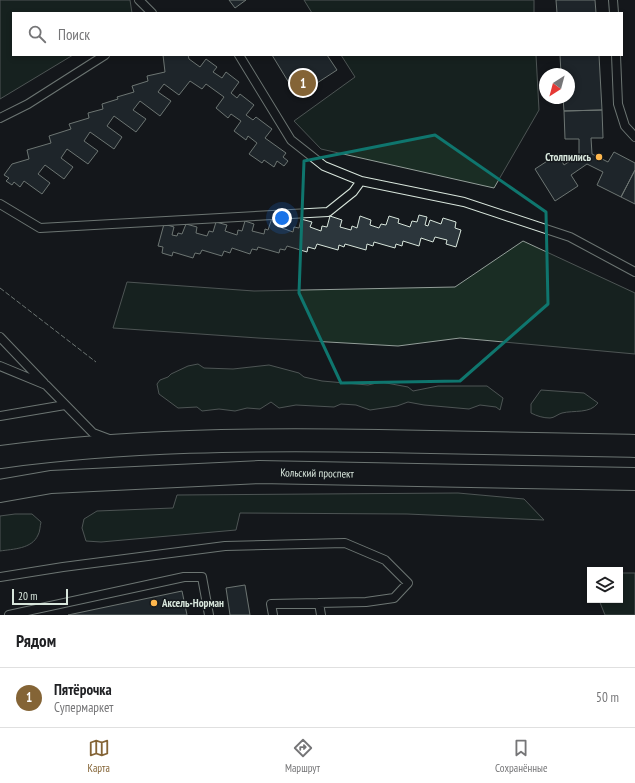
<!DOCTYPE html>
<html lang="ru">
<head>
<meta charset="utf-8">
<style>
  :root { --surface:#fff; --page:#f2f2f2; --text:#202124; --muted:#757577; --line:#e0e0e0; --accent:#846436 }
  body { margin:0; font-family:"PT Sans Narrow",sans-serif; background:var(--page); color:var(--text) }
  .controls { position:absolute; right:12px; bottom:12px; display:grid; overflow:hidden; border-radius:0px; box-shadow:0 2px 6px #0003 }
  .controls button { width:36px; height:36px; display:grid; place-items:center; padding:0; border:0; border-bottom:1px solid var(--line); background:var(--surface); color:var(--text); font:20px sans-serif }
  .compass { position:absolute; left:539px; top:68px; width:36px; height:36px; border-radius:50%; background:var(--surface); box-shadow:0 2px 6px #0003; rotate:216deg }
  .scale { position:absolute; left:12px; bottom:10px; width:56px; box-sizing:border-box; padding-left:4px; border:2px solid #d8e6dc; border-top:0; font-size:11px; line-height:14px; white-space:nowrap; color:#d8e6dc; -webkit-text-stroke:3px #14181c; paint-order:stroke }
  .you { position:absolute; left:282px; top:218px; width:14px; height:14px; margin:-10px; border:3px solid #fff; border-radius:50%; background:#1a73e8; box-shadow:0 0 0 6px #1a73e833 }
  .badge { display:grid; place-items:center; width:26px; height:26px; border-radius:50%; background:var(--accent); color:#fff; font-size:13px; font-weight:700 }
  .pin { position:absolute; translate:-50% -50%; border:2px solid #fff; box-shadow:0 1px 4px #0006 }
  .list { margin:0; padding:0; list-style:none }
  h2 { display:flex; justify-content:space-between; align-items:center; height:52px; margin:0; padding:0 16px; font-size:17px }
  h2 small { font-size:13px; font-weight:400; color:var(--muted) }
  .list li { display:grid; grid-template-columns:26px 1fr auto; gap:12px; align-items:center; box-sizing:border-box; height:60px; padding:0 16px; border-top:1px solid var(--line) }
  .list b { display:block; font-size:15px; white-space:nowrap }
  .list p { margin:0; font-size:13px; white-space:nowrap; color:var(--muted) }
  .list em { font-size:13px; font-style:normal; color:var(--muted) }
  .icon { flex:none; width:22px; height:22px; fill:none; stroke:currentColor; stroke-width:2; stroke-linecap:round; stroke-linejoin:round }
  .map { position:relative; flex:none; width:635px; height:615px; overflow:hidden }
  .search { position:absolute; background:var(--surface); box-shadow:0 2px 6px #0003; left:12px; right:12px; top:12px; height:44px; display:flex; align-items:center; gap:10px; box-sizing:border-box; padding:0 14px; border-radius:0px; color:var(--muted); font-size:15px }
  .sheet { height:112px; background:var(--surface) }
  nav { display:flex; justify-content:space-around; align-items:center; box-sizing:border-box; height:56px; border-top:1px solid var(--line); background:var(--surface); font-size:11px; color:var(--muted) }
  nav a { display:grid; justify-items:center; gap:2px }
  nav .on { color:var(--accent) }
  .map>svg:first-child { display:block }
  .green { fill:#1a2d24; stroke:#939e99 }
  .building { fill:#2c363c; stroke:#d8e6dc }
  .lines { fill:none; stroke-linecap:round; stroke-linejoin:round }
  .service-casing { stroke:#d8e6dc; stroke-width:10 }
  .primary-casing { stroke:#d8e6dc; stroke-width:24 }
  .service { stroke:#14181c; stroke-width:8 }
  .primary { stroke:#14181c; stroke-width:22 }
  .fence { stroke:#d8e6dc; stroke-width:1; stroke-dasharray:5 2; stroke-linecap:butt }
  .marked { fill:none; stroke:#0f766e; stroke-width:3; stroke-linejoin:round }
  .poi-dot { fill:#ffb74d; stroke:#14181c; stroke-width:1.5 }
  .labels { text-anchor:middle; stroke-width:3; stroke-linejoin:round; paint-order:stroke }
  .poi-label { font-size:11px; font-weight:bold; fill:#d8e6dc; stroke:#14181c; text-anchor:end }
  .street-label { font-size:11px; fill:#d8e6dc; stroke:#14181c }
</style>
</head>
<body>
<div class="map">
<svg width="635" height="615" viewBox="0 0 635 615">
  <rect width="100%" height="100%" fill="#14181c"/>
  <!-- green -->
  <path class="green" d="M0,0H130L132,13H13V55H73L0,99Z
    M304,0H534V13H312Z
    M341,55H536L539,110L494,188L321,149L294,121L355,77Z
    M523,241L635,293V354L460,338L398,346L258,338L113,328L127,282L254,291L455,287Z
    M198,364L204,368L233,369L269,365L299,373L304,377L322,381L368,385L381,382L408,387L413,391L438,386H487L503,398L500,410L496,407L480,405L469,409L424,405L408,402L397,406L370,410L356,405L341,404L334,407L296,405L279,408L271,402L260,409L247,408L235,411L219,409L202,411L197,407L178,408L159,394L157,384L160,380L168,377L171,374L188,366Z
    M541,390L584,393L598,403C590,414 574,410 562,413C558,414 554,418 550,418C543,418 537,416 531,413V404Z
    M458,493L524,499L544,520L407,514L240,513L236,530L101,542L86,541L82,528L84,519L97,511L173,508L177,495Z
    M15,514H32L41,522C40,526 40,532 38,535C32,549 13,549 0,551V516Z
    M620,573H635V615H605L599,600H620Z"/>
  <!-- building -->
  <path class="building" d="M229,0H246L235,8Z
    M556,0H595L596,13H557Z
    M163,55H188L189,59L200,67L206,59L217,67L213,72L222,78L226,72L239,82L231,93L237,98L240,94L254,105L246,115L253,120L256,117L272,129L265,138L286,153L283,157L288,161L284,166L277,161L274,167L264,160L262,163L249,154L257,143L248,136L246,140L234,131L241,121L231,114L228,118L216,108L224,97L206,84L202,89L190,81L179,95L164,84L158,92L171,101L160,116L140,101L133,110L146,119L136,132L114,116L107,126L122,137L114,149L90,132L84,141L98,151L88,164L67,149L61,158L73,167L64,179L45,165L38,174L50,183L42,194L24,181L20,187L14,182L12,185L6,181L9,178L4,175L12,164L29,159L27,150L51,143L49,136L71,129L69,124L89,118L88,113L103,109L102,104L118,99L117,97L134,92L132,86L148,81L147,76L165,72Z
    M272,55H327L337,70L297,96Z
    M560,55H599L602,110L564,111L563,98H569V74H561Z
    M602,110L603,138H591L592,154L608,162L614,152L635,163V170L621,197L597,185L603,172L587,164L571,175L578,186L555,201L535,169L558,154L564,165L579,155V139H565L564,111Z
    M635,170V204L621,197Z
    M419,215L427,217L425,225L428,226L430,220L441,224L443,218L456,222L455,228L461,230L456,247L446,244L447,240L435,237L433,242L421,238L419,246L403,241L402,246L396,244L395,248L374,242L373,246L367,244L366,250L345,244L344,247L339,245L338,250L317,244L315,249L308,247L307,252L287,246L285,250L280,249L279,253L258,247L257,250L252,249L250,254L232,248L230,253L224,251L222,256L202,250L200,254L195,253L193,258L173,252L172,256L162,253L163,247L158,246L164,224L174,227L172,235L177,236L178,233L182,234L186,224L197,227L196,233L207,236L209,231L213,232L216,222L227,225L225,231L237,235L238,230L242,231L245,221L254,224L252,231L264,234L265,229L268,230L272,218L284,222L282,228L293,232L294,227L299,228L301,219L312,222L310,227L321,231L322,226L327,227L330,216L342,220L340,227L351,230L352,226L357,228L360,216L371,220L370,225L379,228L381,224L386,225L389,216L399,219L398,223L410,227L412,221L417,222Z
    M245,585L250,615H230L226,588Z
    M182,591L187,615H68Z"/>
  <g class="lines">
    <defs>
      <path id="service" d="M139,0L152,13
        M613,0L614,13
        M239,55L291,140L324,166L361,181L464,202L570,237L635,272
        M616,55L618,104L625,126L635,137
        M0,118L28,104L105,55
        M0,204L40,228L328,212L353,192L361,181
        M0,337L44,383
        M0,366L46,385L93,433L109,439
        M0,416L65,405
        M0,577L63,567L225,546L345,543L385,560L408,583L394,598L366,602L271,604L273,615
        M319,603L321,615
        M9,615L184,577H202L209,615"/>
      <path id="primary" d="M0,457C126,440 253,439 379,441C465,443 550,444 635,446
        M0,491L51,482L259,472L635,479"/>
    </defs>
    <!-- service casing -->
    <use href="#service" class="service-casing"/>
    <!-- primary casing -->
    <use href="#primary" class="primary-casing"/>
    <!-- service -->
    <use href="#service" class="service"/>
    <!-- primary -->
    <use href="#primary" class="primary"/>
    <!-- fence -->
    <path class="fence" d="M0,288L96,362"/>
  </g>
  <!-- marked area -->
  <path d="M0 0H635V615H0ZM435,135L546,212L548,304L460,381L341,383L299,293L304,161Z" fill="#14181c" fill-opacity=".55" fill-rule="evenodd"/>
  <path class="marked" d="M435,135L546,212L548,304L460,381L341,383L299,293L304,161Z"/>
  <!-- markers -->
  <g class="poi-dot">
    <circle cx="599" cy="157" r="4"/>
    <circle cx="154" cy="603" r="4"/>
  </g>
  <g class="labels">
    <!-- poi labels -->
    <g class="poi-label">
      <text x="591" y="161">Столпились</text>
      <text x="162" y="607" text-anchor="start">Аксель-Норман</text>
    </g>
    <!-- street labels -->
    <g class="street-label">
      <text transform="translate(317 473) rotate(1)" y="4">Кольский проспект</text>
    </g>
  </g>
</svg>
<div class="controls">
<button><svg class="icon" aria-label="layers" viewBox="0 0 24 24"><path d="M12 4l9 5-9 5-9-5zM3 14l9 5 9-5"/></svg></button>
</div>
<svg class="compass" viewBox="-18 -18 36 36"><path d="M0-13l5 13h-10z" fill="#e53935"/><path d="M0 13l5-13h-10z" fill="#757577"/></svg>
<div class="scale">20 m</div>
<div class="you"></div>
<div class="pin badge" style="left:303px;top:83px">1</div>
<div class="search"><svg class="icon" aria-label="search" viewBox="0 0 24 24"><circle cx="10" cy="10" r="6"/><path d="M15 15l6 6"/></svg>Поиск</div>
</div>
<section class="sheet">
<h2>Рядом<small></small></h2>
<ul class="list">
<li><span class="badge">1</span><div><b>Пятёрочка</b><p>Супермаркет</p></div><em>50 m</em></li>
</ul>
</section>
<nav>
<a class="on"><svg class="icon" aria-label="map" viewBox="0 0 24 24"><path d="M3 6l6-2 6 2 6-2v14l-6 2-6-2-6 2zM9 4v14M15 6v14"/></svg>Карта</a>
<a><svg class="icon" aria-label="directions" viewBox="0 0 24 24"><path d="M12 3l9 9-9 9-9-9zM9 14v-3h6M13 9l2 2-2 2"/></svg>Маршрут</a>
<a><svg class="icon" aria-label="saved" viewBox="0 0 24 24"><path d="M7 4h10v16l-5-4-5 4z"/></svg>Сохранённые</a>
</nav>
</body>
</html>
